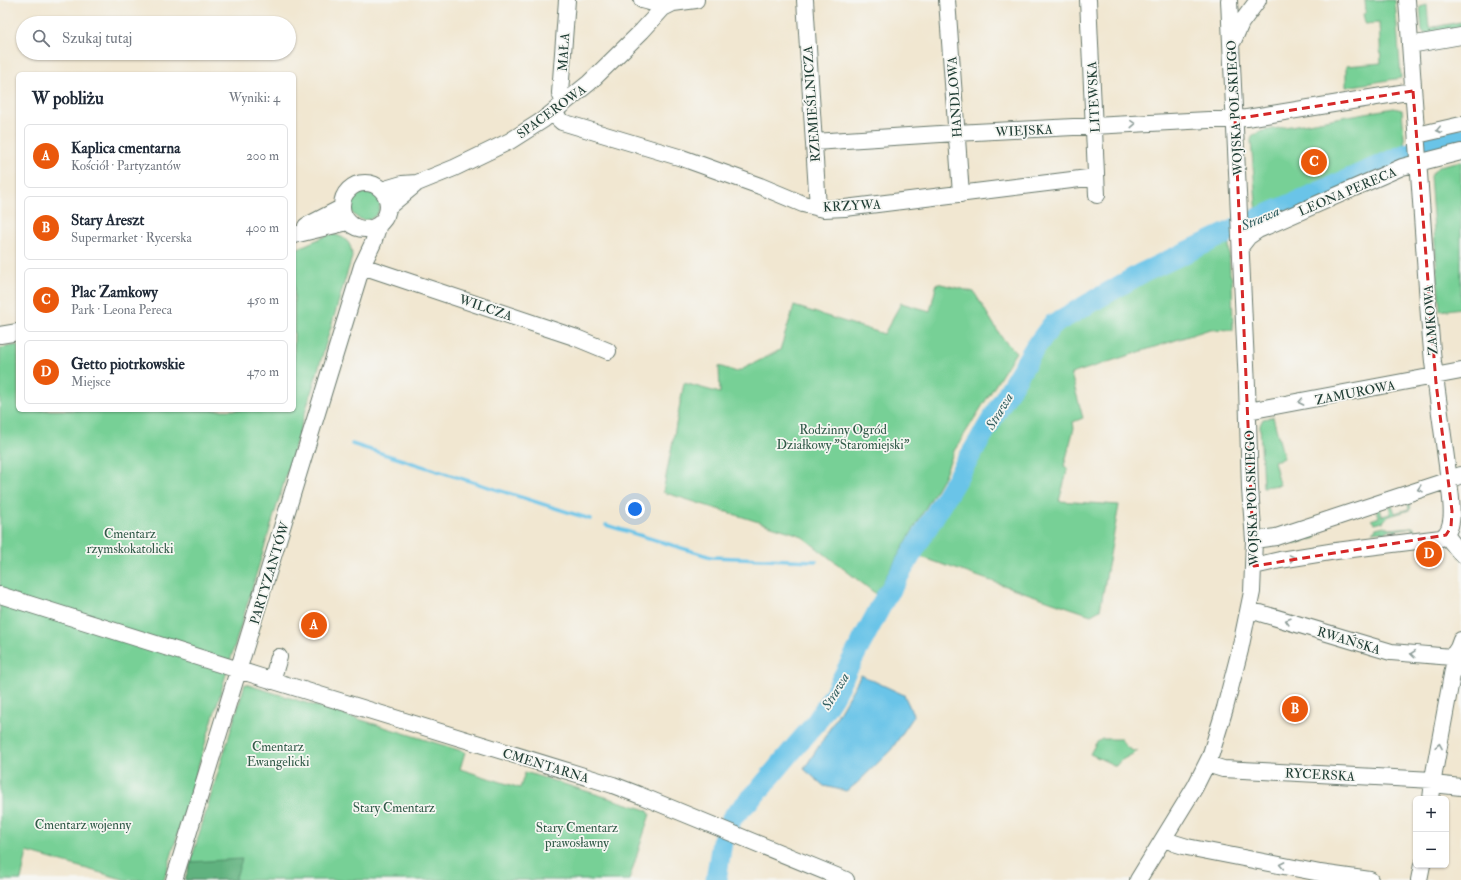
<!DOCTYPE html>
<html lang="pl">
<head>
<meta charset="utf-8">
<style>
  :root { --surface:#fff; --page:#f2f2f3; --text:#1f2937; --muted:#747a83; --line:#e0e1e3; --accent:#ea580c }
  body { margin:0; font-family:"IM FELL Double Pica",serif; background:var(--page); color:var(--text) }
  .controls { position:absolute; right:12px; bottom:12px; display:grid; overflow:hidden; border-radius:6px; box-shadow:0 1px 3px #0004 }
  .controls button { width:36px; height:36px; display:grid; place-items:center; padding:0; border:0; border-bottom:1px solid var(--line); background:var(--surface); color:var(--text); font:20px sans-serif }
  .you { position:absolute; left:635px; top:509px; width:14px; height:14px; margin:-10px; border:3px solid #fff; border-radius:50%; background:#1a73e8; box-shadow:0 0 0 6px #1a73e833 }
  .badge { display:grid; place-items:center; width:26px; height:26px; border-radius:50%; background:var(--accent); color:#fff; font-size:13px; font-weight:700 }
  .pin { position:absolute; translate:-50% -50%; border:2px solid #fff; box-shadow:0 1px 4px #0006 }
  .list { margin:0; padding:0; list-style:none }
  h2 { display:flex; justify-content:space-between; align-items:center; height:52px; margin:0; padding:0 16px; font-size:17px }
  h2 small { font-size:13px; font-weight:400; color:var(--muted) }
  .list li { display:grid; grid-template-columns:26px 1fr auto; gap:12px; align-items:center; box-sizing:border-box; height:64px; margin:0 8px 8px; padding:0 8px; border:1px solid var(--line); border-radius:6px }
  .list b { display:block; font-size:15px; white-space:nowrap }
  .list p { margin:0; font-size:13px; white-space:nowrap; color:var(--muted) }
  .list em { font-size:13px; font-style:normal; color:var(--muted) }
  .icon { flex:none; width:22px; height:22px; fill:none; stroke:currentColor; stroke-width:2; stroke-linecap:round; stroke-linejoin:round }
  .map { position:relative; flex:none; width:1461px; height:880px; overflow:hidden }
  .search { position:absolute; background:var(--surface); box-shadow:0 1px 3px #0004; left:16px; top:16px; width:280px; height:44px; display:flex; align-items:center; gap:10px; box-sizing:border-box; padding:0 14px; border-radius:22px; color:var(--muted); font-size:15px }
  .panel { position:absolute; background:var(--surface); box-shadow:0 1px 3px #0004; left:16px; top:72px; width:280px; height:340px; border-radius:6px }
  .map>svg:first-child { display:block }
  .green { fill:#77d096; stroke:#4b8665 }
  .forest { fill:#61b27f; stroke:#40785a }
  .water { fill:#6bc4e8; stroke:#45808e }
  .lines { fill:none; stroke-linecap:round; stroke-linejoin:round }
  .stream { stroke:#6bc4e8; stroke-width:3.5 }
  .river { stroke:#6bc4e8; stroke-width:21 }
  .minor-casing { stroke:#68786b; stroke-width:18 }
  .minor { stroke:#fff; stroke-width:16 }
  .oneway { stroke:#8f9e9a }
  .marked { fill:none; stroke:#d62828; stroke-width:3; stroke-dasharray:8 5; stroke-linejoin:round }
  .labels { text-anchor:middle; stroke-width:3.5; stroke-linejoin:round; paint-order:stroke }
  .street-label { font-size:13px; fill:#1f3d34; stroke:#f6f6f2 }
  .park-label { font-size:13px; fill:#315a48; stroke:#f6f6f2 }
  .water-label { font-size:14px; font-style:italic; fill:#325f61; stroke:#f6f6f2 }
</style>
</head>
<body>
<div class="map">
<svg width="1461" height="880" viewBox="0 0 1461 880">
  <rect width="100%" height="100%" fill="#f6f6f2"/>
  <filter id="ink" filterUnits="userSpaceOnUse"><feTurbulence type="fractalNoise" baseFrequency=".025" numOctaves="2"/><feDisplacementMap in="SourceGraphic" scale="8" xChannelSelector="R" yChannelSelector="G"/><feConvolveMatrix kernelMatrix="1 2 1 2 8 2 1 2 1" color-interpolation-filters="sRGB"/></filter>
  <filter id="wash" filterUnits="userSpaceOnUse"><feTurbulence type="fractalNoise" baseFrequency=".012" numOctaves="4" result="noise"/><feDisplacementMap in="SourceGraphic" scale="16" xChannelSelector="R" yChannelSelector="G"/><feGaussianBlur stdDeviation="0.9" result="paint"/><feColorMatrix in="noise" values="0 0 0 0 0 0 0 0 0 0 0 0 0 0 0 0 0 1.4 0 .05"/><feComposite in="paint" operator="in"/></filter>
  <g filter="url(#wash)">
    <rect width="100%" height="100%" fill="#f1e7d1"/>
    <!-- green -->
    <path class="green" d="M1365,0H1395L1401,78L1346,87V66L1381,63L1379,23L1365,24L1363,14L1366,13Z
      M1427,5L1429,28L1461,22V28L1426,34L1422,31L1420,7Z
      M1394,108L1402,110L1405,149L1257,215L1251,140L1253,135L1262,131Z
      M1461,161V308L1440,311L1430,176L1439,166Z
      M350 205a15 15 0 1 1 30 0a15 15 0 1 1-30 0Z
      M330,234C345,236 352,242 352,257L164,880H126L27,852L21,880H0V348L18,345V410H294V250Z
      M1221,238L1229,244L1230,274L1232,278L1233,330L1210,329L1071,374L1083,418L1073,422L1074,428L1064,466L1068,468L1059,501L1119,505L1100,610L1091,615L915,555L980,442L1047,337L1133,281Z
      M937,283L974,292L1002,338L1016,352L954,451L944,476L876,594L804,538L797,534L663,492L684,383L720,393L719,366L737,372L780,350L794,306L884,334L901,303L930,311Z
      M1273,417L1284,458L1274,461L1277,473L1276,474L1280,485L1263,487L1260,425L1263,419Z
      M1407,500H1408L1411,508L1409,510L1387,517L1383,522L1375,524L1371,520L1379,517L1377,509L1380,508L1382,516L1391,514L1389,506L1392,505L1395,513L1409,509Z
      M1384,526L1389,529L1412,527L1414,528L1416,537H1414L1412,527L1396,530L1398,539H1396L1394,530L1385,531L1386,540L1383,541L1382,531L1372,532L1376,528Z
      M1314,529L1316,538L1292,544L1288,540Z
      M245,684L465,752L460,769L520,788L525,772L647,810L650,814L629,880H185Z
      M1102,739H1121C1125,746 1130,752 1138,751L1120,761L1116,766L1090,754L1096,743Z"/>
    <!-- forest -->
    <path class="forest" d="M242,859L235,880H185L191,862Z"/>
    <!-- water -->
    <path class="water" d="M861,675L904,695L914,716L891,750L856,784L846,791L824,786L804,769L826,735Z"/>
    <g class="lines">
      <!-- stream -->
      <path class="stream" d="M352,444L590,519
        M606,525L711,557L816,561"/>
      <!-- river -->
      <path class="river" d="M716,880L722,842L732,818L760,789L796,746L815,724L833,696L884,600L1034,349L1052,325L1140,274L1257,219L1404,155L1430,146L1461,138"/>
    </g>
  </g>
  <g filter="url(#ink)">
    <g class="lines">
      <defs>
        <path id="minor" d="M642,0L657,4L663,8
          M805,0L818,208
          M947,0L961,194
          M1088,0L1097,195
          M1407,0L1429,317L1433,362L1449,480L1461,475
          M1233,41L1241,23L1258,0
          M1410,45L1461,36
          M564,103L560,93L567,0
          M552,113L562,122L682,158L760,186L803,204L824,209L845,208L1096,177
          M1417,135L1461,125
          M814,142L956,133L1247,118L1413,91
          M342 206a23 23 0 1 1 46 0a23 23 0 1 1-46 0Z
          M382,190L402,184L417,183L454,168L510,141L543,120L589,83L642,31L663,8L673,3L696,0
          M388,207L417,183
          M306,226L341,208
          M294,235L348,222
          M1241,246L1248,237L1258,230L1402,167L1461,152
          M362,266L574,337L608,351
          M0,335L18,332
          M1248,411L1461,371
          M1446,535L1461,554
          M1254,566L1280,560L1336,551L1441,538C1458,529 1450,496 1449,480L1276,537L1254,540
          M0,595L261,677L613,785L639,795L846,880
          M1249,611L1260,613L1391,652L1452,657
          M1452,657L1458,648L1461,640
          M272,681L279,657
          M1207,764L1223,769L1433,780
          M1433,784L1461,787
          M1431,799L1434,773L1454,664L1452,657
          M1165,838L1174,843L1187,847L1320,873L1370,880
          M174,880L362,266L373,243L379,224
          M1138,880L1195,787L1210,757L1225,708L1240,650L1252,592L1254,540L1250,489L1247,386L1229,0
          M1419,880L1422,865"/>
      </defs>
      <!-- minor casing -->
      <use href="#minor" class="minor-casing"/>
      <!-- minor -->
      <use href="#minor" class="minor"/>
    </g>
    <!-- one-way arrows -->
    <defs><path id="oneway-chevron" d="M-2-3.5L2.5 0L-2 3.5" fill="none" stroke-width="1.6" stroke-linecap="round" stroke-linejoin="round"/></defs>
    <g class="oneway">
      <use href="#oneway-chevron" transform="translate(1133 124) rotate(-3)"/>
      <use href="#oneway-chevron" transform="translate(1439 130) rotate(167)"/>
      <use href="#oneway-chevron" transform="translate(1301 402) rotate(169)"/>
      <use href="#oneway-chevron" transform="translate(1420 489) rotate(162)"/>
      <use href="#oneway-chevron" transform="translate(1292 558) rotate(-10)"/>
      <use href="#oneway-chevron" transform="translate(1288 621) rotate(-163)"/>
      <use href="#oneway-chevron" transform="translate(1413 654) rotate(-175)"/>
      <use href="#oneway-chevron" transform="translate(1439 746) rotate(-80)"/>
      <use href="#oneway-chevron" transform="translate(1282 865) rotate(-169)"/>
    </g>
  </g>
  <!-- marked area -->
  <path class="marked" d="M1413,91L1436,383L1452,511L1451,527L1446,535L1254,566L1235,119Z"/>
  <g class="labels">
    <!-- street labels -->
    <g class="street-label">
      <text transform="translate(563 52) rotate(-86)" y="5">MAŁA</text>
      <text transform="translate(954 97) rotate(-94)" y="5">HANDLOWA</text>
      <text transform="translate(1093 97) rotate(-93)" y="5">LITEWSKA</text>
      <text transform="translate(811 104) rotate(-94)" y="5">RZEMIEŚLNICZA</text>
      <text transform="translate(1234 108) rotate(-93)" y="5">WOJSKA POLSKIEGO</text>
      <text transform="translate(551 111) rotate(-36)" y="5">SPACEROWA</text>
      <text transform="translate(1024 130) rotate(-3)" y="5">WIEJSKA</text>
      <text transform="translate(1347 191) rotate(-23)" y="5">LEONA PERECA</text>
      <text transform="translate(852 205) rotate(-3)" y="5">KRZYWA</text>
      <text transform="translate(486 307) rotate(19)" y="5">WILCZA</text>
      <text transform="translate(1430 320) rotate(-94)" y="5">ZAMKOWA</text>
      <text transform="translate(1355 392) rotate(-11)" y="5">ZAMUROWA</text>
      <text transform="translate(1251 498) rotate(-92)" y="5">WOJSKA POLSKIEGO</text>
      <text transform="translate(269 573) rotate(-73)" y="5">PARTYZANTÓW</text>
      <text transform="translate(1349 640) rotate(17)" y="5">RWAŃSKA</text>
      <text transform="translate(546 765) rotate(17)" y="5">CMENTARNA</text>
      <text transform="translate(1320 774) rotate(3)" y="5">RYCERSKA</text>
    </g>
    <!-- park labels -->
    <g class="park-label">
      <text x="843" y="434">Rodzinny Ogród<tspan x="843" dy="15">Działkowy "Staromiejski"</tspan></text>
      <text x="130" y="538">Cmentarz<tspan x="130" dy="15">rzymskokatolicki</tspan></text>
      <text x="278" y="751">Cmentarz<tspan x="278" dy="15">Ewangelicki</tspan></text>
      <text x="394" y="812">Stary Cmentarz</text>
      <text x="83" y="829">Cmentarz wojenny</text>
      <text x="577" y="832">Stary Cmentarz<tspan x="577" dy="15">prawosławny</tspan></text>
    </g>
    <!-- water labels -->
    <g class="water-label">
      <text transform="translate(1260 218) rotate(-24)" y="5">Strawa</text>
      <text transform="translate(999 411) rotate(-59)" y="5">Strawa</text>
      <text transform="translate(835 691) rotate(-59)" y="5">Strawa</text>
    </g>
  </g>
</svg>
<div class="controls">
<button>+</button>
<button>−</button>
</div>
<div class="you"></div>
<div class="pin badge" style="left:314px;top:625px">A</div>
<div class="pin badge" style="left:1295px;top:709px">B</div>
<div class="pin badge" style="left:1314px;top:162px">C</div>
<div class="pin badge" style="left:1429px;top:554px">D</div>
<div class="search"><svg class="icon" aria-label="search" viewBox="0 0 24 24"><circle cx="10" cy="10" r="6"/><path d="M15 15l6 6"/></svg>Szukaj tutaj</div>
<section class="panel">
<h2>W pobliżu<small>Wyniki: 4</small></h2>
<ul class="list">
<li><span class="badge">A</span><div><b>Kaplica cmentarna</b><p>Kościół · Partyzantów</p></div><em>200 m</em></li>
<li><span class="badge">B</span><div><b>Stary Areszt</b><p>Supermarket · Rycerska</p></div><em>400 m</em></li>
<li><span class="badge">C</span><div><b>Plac Zamkowy</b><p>Park · Leona Pereca</p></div><em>450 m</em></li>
<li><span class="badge">D</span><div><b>Getto piotrkowskie</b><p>Miejsce</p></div><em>470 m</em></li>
</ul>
</section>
</div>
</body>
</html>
